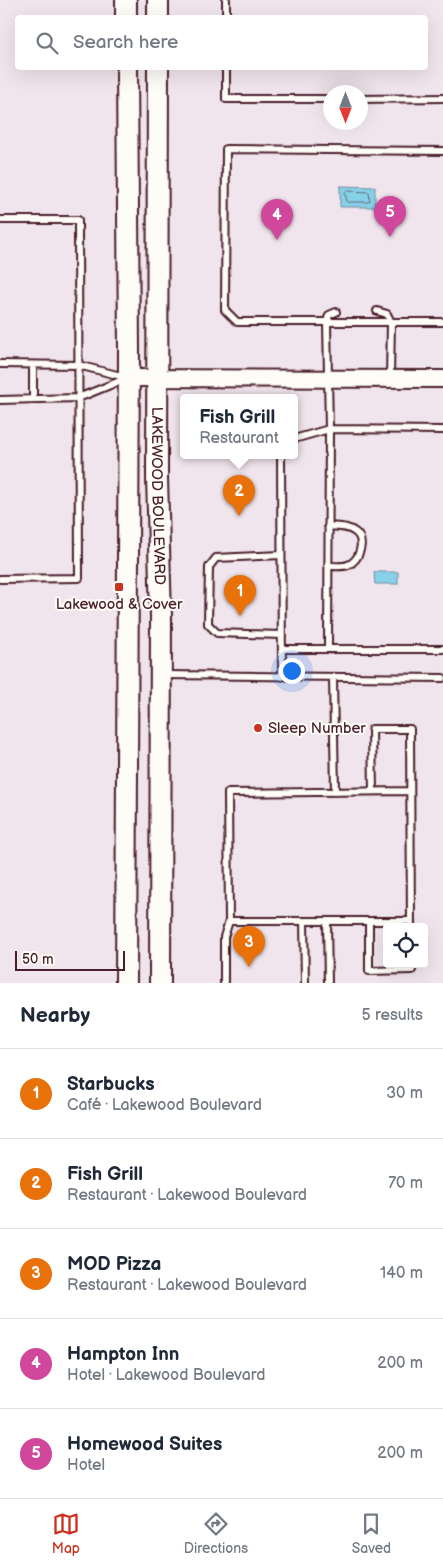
<!DOCTYPE html>
<html lang="en">
<head>
<meta charset="utf-8">
<style>
  :root { --surface:#fff; --page:#f6f6f7; --text:#1f2937; --muted:#747a83; --line:#e0e1e3; --accent:#c8321e }
  body { margin:0; font-family:"Balsamiq Sans",sans-serif; background:var(--page); color:var(--text) }
  .controls { position:absolute; right:15px; bottom:15px; display:grid; overflow:hidden; border-radius:5px; box-shadow:0 5px 20px #0002 }
  .controls button { width:45px; height:45px; display:grid; place-items:center; padding:0; border:0; border-bottom:1px solid var(--line); background:var(--surface); color:var(--text); font:25px sans-serif }
  .compass { position:absolute; left:323px; top:85px; width:45px; height:45px; border-radius:50%; background:var(--surface); box-shadow:0 5px 20px #0002; rotate:180deg }
  .scale { position:absolute; left:15px; bottom:12px; width:110px; box-sizing:border-box; padding-left:5px; border:2px solid #4a1f2b; border-top:0; font-size:14px; line-height:18px; white-space:nowrap; color:#4a1f2b; -webkit-text-stroke:4px #fdfcf7; paint-order:stroke }
  .you { position:absolute; left:291px; top:670px; width:18px; height:18px; margin:-12px; border:4px solid #fff; border-radius:50%; background:#1a73e8; box-shadow:0 0 0 8px #1a73e833 }
  .badge { display:grid; place-items:center; width:32px; height:32px; border-radius:50%; background:var(--accent); color:#fff; font-size:16px; font-weight:700 }
  .pin { position:absolute; translate:-50% -41px; filter:drop-shadow(0 1px 2px #0008) }
  .pin::after { content:''; position:absolute; top:26px; width:18px; height:15px; background:inherit; clip-path:polygon(0 0,100% 0,50% 100%) }
  .popup { position:absolute; left:180px; top:394px; width:118px; height:65px; box-sizing:border-box; display:grid; place-content:center; border-radius:5px; background:var(--surface); filter:drop-shadow(0 1px 4px #0005); font-size:16px; white-space:nowrap; color:var(--muted) }
  .popup b { font-size:19px; color:var(--text) }
  .popup::after { content:''; position:absolute; left:50%; top:100%; margin-left:-10px; border:10px solid transparent; border-top-color:var(--surface) }
  .list { margin:0; padding:0; list-style:none }
  h2 { display:flex; justify-content:space-between; align-items:center; height:65px; margin:0; padding:0 20px; font-size:21px }
  h2 small { font-size:16px; font-weight:400; color:var(--muted) }
  .list li { display:grid; grid-template-columns:32px 1fr auto; gap:15px; align-items:center; box-sizing:border-box; height:90px; padding:0 20px; border-top:1px solid var(--line) }
  .list b { display:block; font-size:19px; white-space:nowrap }
  .list p { margin:0; font-size:16px; white-space:nowrap; color:var(--muted) }
  .list em { font-size:16px; font-style:normal; color:var(--muted) }
  .icon { flex:none; width:28px; height:28px; fill:none; stroke:currentColor; stroke-width:2; stroke-linecap:round; stroke-linejoin:round }
  .map { position:relative; flex:none; width:443px; height:983px; overflow:hidden }
  .search { position:absolute; background:var(--surface); box-shadow:0 5px 20px #0002; left:15px; right:15px; top:15px; height:55px; display:flex; align-items:center; gap:12px; box-sizing:border-box; padding:0 18px; border-radius:5px; color:var(--muted); font-size:19px }
  .sheet { height:515px; background:var(--surface) }
  nav { display:flex; justify-content:space-around; align-items:center; box-sizing:border-box; height:70px; border-top:1px solid var(--line); background:var(--surface); font-size:14px; color:var(--muted) }
  nav a { display:grid; justify-items:center; gap:2px }
  nav .on { color:var(--accent) }
  .map>svg:first-child { display:block }
  .water { fill:#87d1e8; stroke:#6f8a9c }
  .lines { fill:none; stroke-linecap:round; stroke-linejoin:round }
  .shore { stroke:#626677; stroke-width:1 }
  .service-casing { stroke:#4a1f2b; stroke-width:10 }
  .tertiary-casing { stroke:#4a1f2b; stroke-width:20 }
  .primary-casing { stroke:#4a1f2b; stroke-width:24 }
  .service { stroke:#fdfcf7; stroke-width:6 }
  .tertiary { stroke:#fdfcf7; stroke-width:16 }
  .primary { stroke:#fdfcf7; stroke-width:20 }
  .poi-dot { fill:#c8321e; stroke:#fdfcf7; stroke-width:2 }
  .labels { text-anchor:middle; stroke-width:4; stroke-linejoin:round; paint-order:stroke }
  .street-label { font-size:15px; fill:#4a1f2b; stroke:#fdfcf7 }
  .poi-label { font-size:15px; fill:#4a1f2b; stroke:#fdfcf7 }
</style>
</head>
<body>
<div class="map">
<svg width="443" height="983" viewBox="0 0 443 983">
  <rect width="100%" height="100%" fill="#f1e5ed"/>
  <filter id="ink" filterUnits="userSpaceOnUse"><feTurbulence type="fractalNoise" baseFrequency=".02" numOctaves="2"/><feDisplacementMap in="SourceGraphic" scale="10" xChannelSelector="R" yChannelSelector="G"/><feConvolveMatrix kernelMatrix="1 2 1 2 8 2 1 2 1" color-interpolation-filters="sRGB"/></filter>
  <g filter="url(#ink)">
    <!-- water -->
    <path class="water" d="M340,186L375,187V207H340Z
      M374,572H398V584H375Z"/>
    <g class="lines">
      <!-- shore -->
      <path class="shore" d="M347,191L369,192L370,201L368,202H347L345,193Z"/>
      <defs>
        <path id="service" d="M226,0V18
          M226,68V99H330
          M360,99L443,98
          M443,151L226,149L225,310L237,322H443
          M0,220H78L79,578L0,579
          M377,311L387,314L391,322L390,378
          M0,364L78,365L125,377
          M33,365V399
          M0,400L78,398L125,379
          M294,439L329,429L443,430
          M281,455L282,677
          M281,555L216,558L209,567L208,624L217,633L282,635
          M328,566C334,566 343,567 348,565C360,560 366,540 355,532C348,526 338,527 328,526
          M282,649H443
          M328,649L329,429L327,322L329,315L336,312
          M164,675L443,678
          M333,678L335,792
          M373,791L372,729H410L411,927
          M410,791L228,793L229,921H369V971L412,970V964
          M304,921L305,983
          M327,921L328,983
          M369,921H411
          M224,983V937L229,921"/>
        <path id="tertiary" d="M129,378L443,379"/>
        <g id="primary">
          <path d="M126,0V18"/>
          <path d="M158,18V0"/>
          <path id="s1" d="M158,68L157,478L161,616L160,983"/>
          <path d="M126,983L129,350L127,68"/>
        </g>
      </defs>
      <!-- service casing -->
      <use href="#service" class="service-casing"/>
      <!-- tertiary casing -->
      <use href="#tertiary" class="tertiary-casing"/>
      <!-- primary casing -->
      <use href="#primary" class="primary-casing"/>
      <!-- service -->
      <use href="#service" class="service"/>
      <!-- tertiary -->
      <use href="#tertiary" class="tertiary"/>
      <!-- primary -->
      <use href="#primary" class="primary"/>
    </g>
  </g>
  <!-- markers -->
  <g class="poi-dot">
    <rect x="114" y="582" width="10" height="10" rx="2.5"/>
    <circle cx="258" cy="728" r="5"/>
  </g>
  <g class="labels">
    <!-- street labels -->
    <g class="street-label">
      <text dy="5" stroke="none"><textPath href="#s1" startOffset="428">LAKEWOOD BOULEVARD</textPath></text>
    </g>
    <!-- poi labels -->
    <g class="poi-label">
      <text x="119" y="609">Lakewood &amp; Cover</text>
      <text x="268" y="733" text-anchor="start">Sleep Number</text>
    </g>
  </g>
</svg>
<div class="controls">
<button><svg class="icon" aria-label="locate" viewBox="0 0 24 24"><circle cx="12" cy="12" r="6"/><path d="M12 2v4M12 18v4M2 12h4M18 12h4"/></svg></button>
</div>
<svg class="compass" viewBox="-18 -18 36 36"><path d="M0-13l5 13h-10z" fill="#e53935"/><path d="M0 13l5-13h-10z" fill="#747a83"/></svg>
<div class="scale">50 m</div>
<div class="you"></div>
<div class="pin badge" style="left:240px;top:616px;background:#e8710a">1</div>
<div class="pin badge" style="left:239px;top:516px;background:#e8710a">2</div>
<div class="popup"><b>Fish Grill</b>Restaurant</div>
<div class="pin badge" style="left:249px;top:967px;background:#e8710a">3</div>
<div class="pin badge" style="left:277px;top:240px;background:#d1479c">4</div>
<div class="pin badge" style="left:390px;top:237px;background:#d1479c">5</div>
<div class="search"><svg class="icon" aria-label="search" viewBox="0 0 24 24"><circle cx="10" cy="10" r="6"/><path d="M15 15l6 6"/></svg>Search here</div>
</div>
<section class="sheet">
<h2>Nearby<small>5 results</small></h2>
<ul class="list">
<li><span class="badge" style="background:#e8710a">1</span><div><b>Starbucks</b><p>Café · Lakewood Boulevard</p></div><em>30 m</em></li>
<li><span class="badge" style="background:#e8710a">2</span><div><b>Fish Grill</b><p>Restaurant · Lakewood Boulevard</p></div><em>70 m</em></li>
<li><span class="badge" style="background:#e8710a">3</span><div><b>MOD Pizza</b><p>Restaurant · Lakewood Boulevard</p></div><em>140 m</em></li>
<li><span class="badge" style="background:#d1479c">4</span><div><b>Hampton Inn</b><p>Hotel · Lakewood Boulevard</p></div><em>200 m</em></li>
<li><span class="badge" style="background:#d1479c">5</span><div><b>Homewood Suites</b><p>Hotel</p></div><em>200 m</em></li>
</ul>
</section>
<nav>
<a class="on"><svg class="icon" aria-label="map" viewBox="0 0 24 24"><path d="M3 6l6-2 6 2 6-2v14l-6 2-6-2-6 2zM9 4v14M15 6v14"/></svg>Map</a>
<a><svg class="icon" aria-label="directions" viewBox="0 0 24 24"><path d="M12 3l9 9-9 9-9-9zM9 14v-3h6M13 9l2 2-2 2"/></svg>Directions</a>
<a><svg class="icon" aria-label="saved" viewBox="0 0 24 24"><path d="M7 4h10v16l-5-4-5 4z"/></svg>Saved</a>
</nav>
</body>
</html>
